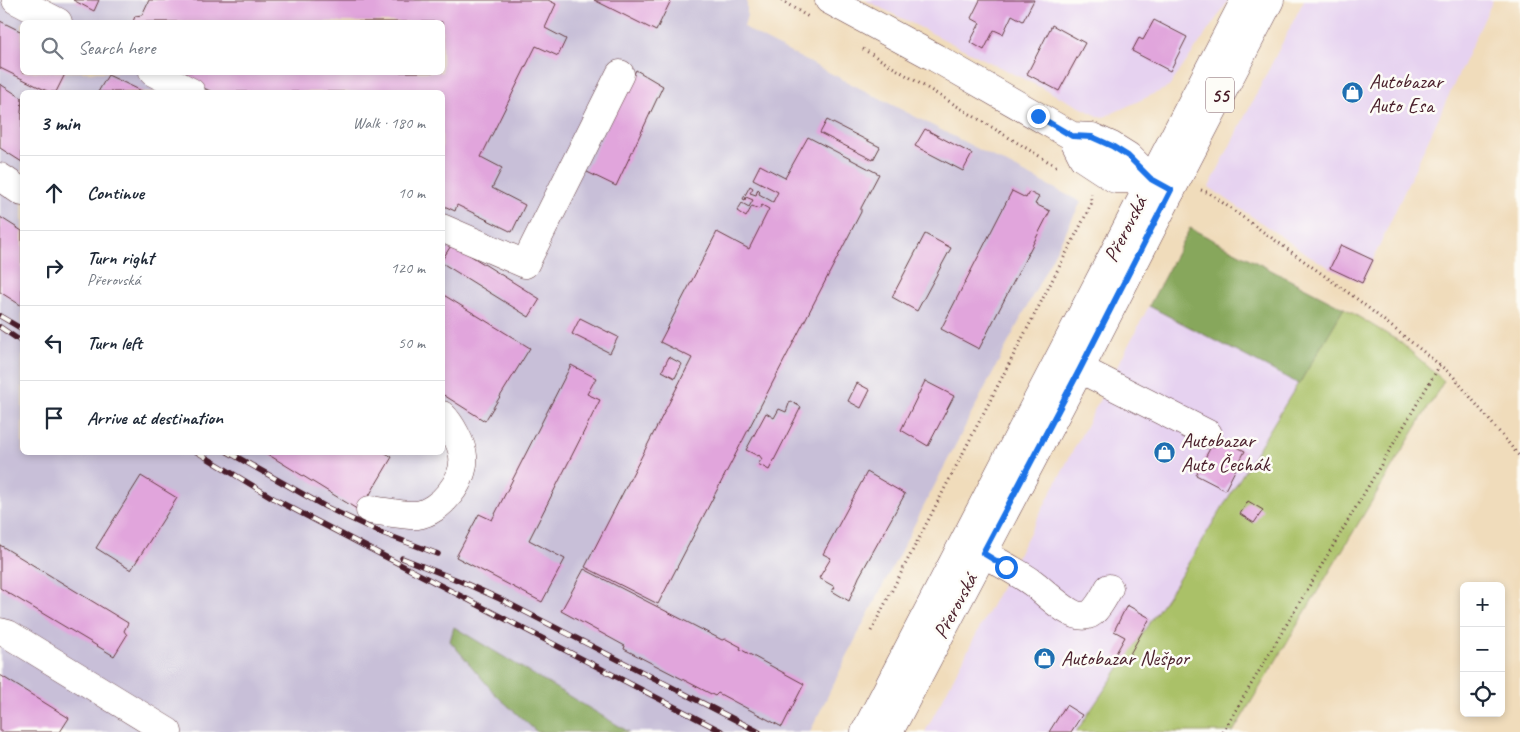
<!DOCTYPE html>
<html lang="en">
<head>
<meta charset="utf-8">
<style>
  :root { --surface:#fff; --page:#f6f6f7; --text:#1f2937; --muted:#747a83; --line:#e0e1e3 }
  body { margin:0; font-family:Caveat,sans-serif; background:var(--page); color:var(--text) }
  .controls { position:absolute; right:15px; bottom:15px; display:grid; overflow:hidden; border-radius:8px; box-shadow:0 2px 8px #0003 }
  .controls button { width:45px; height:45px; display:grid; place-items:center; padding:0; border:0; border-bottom:1px solid var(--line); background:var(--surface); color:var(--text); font:25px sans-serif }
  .stop { position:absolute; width:15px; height:15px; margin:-11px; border:4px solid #1a73e8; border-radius:50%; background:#fff }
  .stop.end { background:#1a73e8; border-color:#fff; box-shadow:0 1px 5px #0008 }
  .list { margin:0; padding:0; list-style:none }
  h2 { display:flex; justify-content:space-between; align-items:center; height:65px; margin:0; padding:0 20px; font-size:21px }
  h2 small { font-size:16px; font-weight:400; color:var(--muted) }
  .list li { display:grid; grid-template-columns:32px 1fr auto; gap:15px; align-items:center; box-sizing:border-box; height:75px; padding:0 20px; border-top:1px solid var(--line) }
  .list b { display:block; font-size:19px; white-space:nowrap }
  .list p { margin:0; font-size:16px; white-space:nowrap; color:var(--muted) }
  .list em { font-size:16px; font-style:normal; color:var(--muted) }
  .icon { flex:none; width:28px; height:28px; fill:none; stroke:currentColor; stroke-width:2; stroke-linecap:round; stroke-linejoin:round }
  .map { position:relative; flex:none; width:1520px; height:732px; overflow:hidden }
  .search { position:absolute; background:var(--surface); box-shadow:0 2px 8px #0003; left:20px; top:20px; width:425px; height:55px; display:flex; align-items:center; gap:12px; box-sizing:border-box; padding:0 18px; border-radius:8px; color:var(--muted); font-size:19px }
  .panel { position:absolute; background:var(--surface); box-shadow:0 2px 8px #0003; left:20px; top:90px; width:425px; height:365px; border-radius:8px }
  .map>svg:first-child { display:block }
  .built { fill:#e6d2f0 }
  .industrial { fill:#c8bfd8; fill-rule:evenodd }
  .green { fill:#aac167; stroke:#7a7049 }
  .forest { fill:#87a75c; stroke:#686344 }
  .building { fill:#e1a5dc }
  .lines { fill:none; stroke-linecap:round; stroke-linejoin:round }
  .minor-casing { stroke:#633b41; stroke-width:29 }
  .major-casing { stroke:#633b41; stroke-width:29 }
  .path { stroke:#633b41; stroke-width:3; stroke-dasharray:1 4; stroke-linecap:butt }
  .minor { stroke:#fff; stroke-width:28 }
  .major { stroke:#fff; stroke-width:28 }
  .rail-casing { stroke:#4a1f2b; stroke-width:5.5 }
  .rail { stroke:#fdfcf7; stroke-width:4; stroke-dasharray:11; stroke-linecap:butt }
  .route { stroke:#1a73e8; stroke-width:6 }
  .labels { text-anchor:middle; stroke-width:5; stroke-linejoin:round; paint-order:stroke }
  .shield { fill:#fdfcf7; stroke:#806168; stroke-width:1 }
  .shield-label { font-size:20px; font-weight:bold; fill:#4a1f2b }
  .poi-label { font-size:21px; fill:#4a1f2b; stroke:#fdfcf7; text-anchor:start }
  .street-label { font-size:21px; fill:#4a1f2b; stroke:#fdfcf7 }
</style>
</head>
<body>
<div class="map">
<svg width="1520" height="732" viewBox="0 0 1520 732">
  <rect width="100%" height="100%" fill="#fdfcf7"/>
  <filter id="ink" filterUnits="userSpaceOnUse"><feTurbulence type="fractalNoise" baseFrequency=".02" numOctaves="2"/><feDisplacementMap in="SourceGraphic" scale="10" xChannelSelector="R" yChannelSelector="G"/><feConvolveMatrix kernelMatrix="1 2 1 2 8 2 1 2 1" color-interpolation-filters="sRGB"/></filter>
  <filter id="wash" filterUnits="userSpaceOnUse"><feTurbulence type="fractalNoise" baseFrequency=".0096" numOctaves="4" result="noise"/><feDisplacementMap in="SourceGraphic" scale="20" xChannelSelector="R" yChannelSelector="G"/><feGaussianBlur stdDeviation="1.12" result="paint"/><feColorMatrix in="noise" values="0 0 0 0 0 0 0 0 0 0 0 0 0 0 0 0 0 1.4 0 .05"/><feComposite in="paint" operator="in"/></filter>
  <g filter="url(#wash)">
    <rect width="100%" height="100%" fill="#f0dcbb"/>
    <!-- built -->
    <path class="built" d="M865,0H1229L1169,87L1102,118Z
      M1304,0H1493L1362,283L1330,268L1304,252L1209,187Z
      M1149,306L1299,384L1175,585L1076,732H925Z"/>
    <!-- industrial -->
    <path class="industrial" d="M0,0H747V15L744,27L762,38L1081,202L862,626L810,732H0ZM22,22H442V72H22ZM22,92H442V452H22Z"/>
    <!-- green -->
    <path class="green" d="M1344,308L1400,342L1444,381L1233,732H1076L1175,585Z"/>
    <!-- forest -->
    <path class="forest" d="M1190,228L1344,308L1299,384L1149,306Z
      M454,627L629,732H537L496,695L450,641Z"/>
    <g id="blocks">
      <!-- building -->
      <path class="building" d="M73,0H99L94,11Z
        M149,0H548L556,4L545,28L566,39L558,56L536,46L481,157L502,168L492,188L525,205L512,232L457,205L455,211L442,205V92H212L171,72H442V22H133L135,16L142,15Z
        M594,0H671L656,31Z
        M980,0H1034L1023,21L1012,15L1003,34L994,30L984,50L970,42L980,23L971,18Z
        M1154,20L1187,37L1170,71L1132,51L1139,38L1143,40Z
        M0,21L22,32V72H66L56,92H49L0,68Z
        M1052,25L1085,43L1059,91L1027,74Z
        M636,70L663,86L616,186L585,171Z
        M108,75L144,92H98Z
        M0,84L22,98L21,113L22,114V162L0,148Z
        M827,120L880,147L873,160L820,133Z
        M925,129L972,154L963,171L915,146Z
        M808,137L879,174L861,208V212L658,604L585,567L692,358L660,342L717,232L749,249L769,209L762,205L759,209L752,206L746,217L737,211L742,203L749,207L753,200L746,197L745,200L743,199L750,186L753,188L750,193L756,195L758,189L760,191L759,194L773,202L778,192L753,179L760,165L785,178Z
        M1012,191L1026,198L1029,192L1039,197L1035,204L1050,211L979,349L941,329Z
        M0,217L22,231V306L0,292Z
        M925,234L951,248L917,311L892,297Z
        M452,244L540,299L529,317L442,263V260Z
        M1341,245L1373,260L1362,283L1330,268Z
        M442,294L530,348L485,421L442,394Z
        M580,318L618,337L610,353L572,334Z
        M669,357L682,364L675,378L662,371Z
        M571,365L596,378L587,394L600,400L529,540L565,559L542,602L456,557L479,514L492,520Z
        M925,381L954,396L928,446L901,430Z
        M857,383L870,390L861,408L848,401Z
        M790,401L801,407L769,470L758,464L762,459L759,455L758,456L746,450L766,413L774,418L779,409L786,412Z
        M1216,437L1245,451L1225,490L1196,475Z
        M264,452H384L392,457L360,511Z
        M867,472L905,494L859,577L849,601L832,591L835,587L819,578L831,558L823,554Z
        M141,476L177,498L131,570L96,548Z
        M1248,501L1263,510L1254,523L1240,514Z
        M0,545L128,623L124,631L127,635L114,656L0,588Z
        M584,569L722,640L726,639L741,647L740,649L804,684L782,727L718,693L715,696L626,650L624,649L625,646L561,611Z
        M1127,605L1150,618L1126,661L1115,655L1125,637L1114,631Z
        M0,675L69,718L60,732H0Z
        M1066,705L1082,715L1071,732H1049Z"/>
    </g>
  </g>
  <g filter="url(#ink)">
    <use href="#blocks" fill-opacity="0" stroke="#633b41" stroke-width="1"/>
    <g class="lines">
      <defs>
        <path id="minor" d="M16,0L58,22
          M829,0L936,58L1072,136L1092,137L1112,146L1128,156L1151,179L1171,191
          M153,72L191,92
          M1072,136L1083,158L1115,179H1151
          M0,177L22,192
          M442,228L525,264L620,74
          M1080,369L1208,434
          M370,510C382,511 406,516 417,515C440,512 466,480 463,456C462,444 451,424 442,415
          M983,553C999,563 1018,572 1033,583C1045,592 1072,621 1088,615C1096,613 1105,595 1109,588
          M0,632L8,634L168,732"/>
        <path id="major" d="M865,732L1245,0
          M889,732L1080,369L1171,191L1270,0"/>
      </defs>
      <!-- minor casing -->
      <use href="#minor" class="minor-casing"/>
      <!-- major casing -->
      <use href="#major" class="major-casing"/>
      <!-- path -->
      <path class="path" d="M781,0L810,18
        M863,49L1059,168
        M1201,190L1209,193L1357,299L1440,365
        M871,631L1087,213L1091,204V194
        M1223,732L1440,365L1452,375L1520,457"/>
      <!-- minor -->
      <use href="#minor" class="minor"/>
      <!-- major -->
      <use href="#major" class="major"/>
      <defs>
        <path id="rail" d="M0,316L22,329
          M0,327L22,342
          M197,452L278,501L723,732
          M228,452L326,507L377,531L438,554
          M402,558L460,581L500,599L759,732"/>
      </defs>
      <!-- rail casing -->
      <use href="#rail" class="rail-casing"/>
      <!-- rail -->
      <use href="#rail" class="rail"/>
    </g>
  </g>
  <g class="lines" filter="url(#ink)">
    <!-- route -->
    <path class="route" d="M1006,567L983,553L1080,369L1171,190L1151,179L1128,156L1112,146L1092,137L1072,136L1038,116"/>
  </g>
  <!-- icons -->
  <defs>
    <symbol id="shop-disc" viewBox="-11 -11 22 22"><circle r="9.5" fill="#1f6fb2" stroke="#fdfcf7"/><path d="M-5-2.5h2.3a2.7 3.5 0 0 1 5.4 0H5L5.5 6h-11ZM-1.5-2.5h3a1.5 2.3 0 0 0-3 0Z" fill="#fff"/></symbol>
  </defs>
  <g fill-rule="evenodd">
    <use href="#shop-disc" x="1340" y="80" width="25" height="25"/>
    <use href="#shop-disc" x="1152" y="440" width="25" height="25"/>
    <use href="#shop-disc" x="1032" y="646" width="25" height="25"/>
  </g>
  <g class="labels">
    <!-- shield labels -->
    <rect class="shield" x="1206" y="77.5" width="28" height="35" rx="4"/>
    <g class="shield-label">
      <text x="1220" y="102">55</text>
    </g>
    <!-- poi labels -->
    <g class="poi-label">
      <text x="1369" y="88">Autobazar<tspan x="1369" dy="24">Auto Esa</tspan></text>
      <text x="1181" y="447">Autobazar<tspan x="1181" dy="24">Auto Čechák</tspan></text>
      <text x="1061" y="665">Autobazar Nešpor</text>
    </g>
    <!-- street labels -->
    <g class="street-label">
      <text transform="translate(1125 229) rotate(-63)" y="7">Přerovská</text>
      <text transform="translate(955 606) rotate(-62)" y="7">Přerovská</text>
    </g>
  </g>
</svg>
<div class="controls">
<button>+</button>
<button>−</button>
<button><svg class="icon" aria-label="locate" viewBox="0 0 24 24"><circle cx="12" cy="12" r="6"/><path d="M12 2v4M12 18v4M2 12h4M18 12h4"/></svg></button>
</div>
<div class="stop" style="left:1006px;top:567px"></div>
<div class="stop end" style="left:1038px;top:116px"></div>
<div class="search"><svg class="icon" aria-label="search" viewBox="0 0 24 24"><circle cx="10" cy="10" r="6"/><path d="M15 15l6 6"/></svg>Search here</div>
<section class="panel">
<h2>3 min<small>Walk · 180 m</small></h2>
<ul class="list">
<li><svg class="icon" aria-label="ahead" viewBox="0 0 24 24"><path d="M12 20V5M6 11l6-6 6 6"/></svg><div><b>Continue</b></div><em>10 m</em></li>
<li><svg class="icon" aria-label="right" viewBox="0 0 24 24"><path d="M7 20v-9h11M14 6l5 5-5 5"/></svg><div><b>Turn right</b><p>Přerovská</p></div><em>120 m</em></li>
<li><svg class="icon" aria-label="left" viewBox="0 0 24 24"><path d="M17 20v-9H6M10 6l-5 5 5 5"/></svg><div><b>Turn left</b></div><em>50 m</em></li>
<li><svg class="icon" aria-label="arrive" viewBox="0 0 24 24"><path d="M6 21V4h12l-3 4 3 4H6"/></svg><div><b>Arrive at destination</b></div></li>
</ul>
</section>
</div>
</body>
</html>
